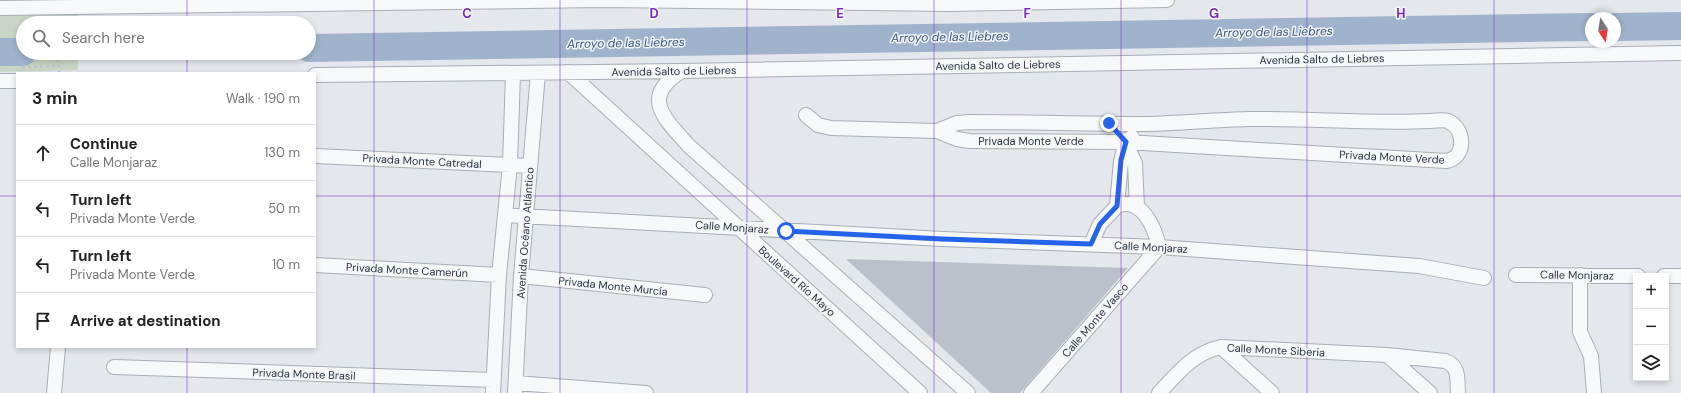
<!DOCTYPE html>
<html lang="en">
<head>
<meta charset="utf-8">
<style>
  :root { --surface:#fff; --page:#f6f6f6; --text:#202124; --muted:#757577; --line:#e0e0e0 }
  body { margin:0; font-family:"DM Sans",sans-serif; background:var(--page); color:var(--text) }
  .controls { position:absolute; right:12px; bottom:12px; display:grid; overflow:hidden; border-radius:0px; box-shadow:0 2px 6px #0003 }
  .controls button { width:36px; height:36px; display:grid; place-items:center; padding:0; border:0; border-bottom:1px solid var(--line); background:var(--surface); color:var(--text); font:20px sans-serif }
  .compass { position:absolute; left:1585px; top:12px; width:36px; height:36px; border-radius:50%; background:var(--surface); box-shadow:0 2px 6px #0003; rotate:168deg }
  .stop { position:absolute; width:12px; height:12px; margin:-9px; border:3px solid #2563eb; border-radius:50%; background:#fff }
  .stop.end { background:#2563eb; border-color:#fff; box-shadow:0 1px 4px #0008 }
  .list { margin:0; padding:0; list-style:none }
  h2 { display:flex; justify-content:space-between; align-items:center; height:52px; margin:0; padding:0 16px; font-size:17px }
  h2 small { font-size:13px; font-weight:400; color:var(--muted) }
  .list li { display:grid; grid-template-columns:26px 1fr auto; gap:12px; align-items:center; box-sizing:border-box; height:56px; padding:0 16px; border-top:1px solid var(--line) }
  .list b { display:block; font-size:15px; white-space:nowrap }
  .list p { margin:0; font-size:13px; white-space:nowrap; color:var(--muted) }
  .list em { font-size:13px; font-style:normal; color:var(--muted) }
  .icon { flex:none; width:22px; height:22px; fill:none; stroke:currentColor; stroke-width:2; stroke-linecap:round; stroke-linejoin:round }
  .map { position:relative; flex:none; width:1681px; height:393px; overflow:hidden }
  .search { position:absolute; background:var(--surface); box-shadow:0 2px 6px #0003; left:16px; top:16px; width:300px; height:44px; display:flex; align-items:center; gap:10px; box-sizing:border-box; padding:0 14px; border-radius:22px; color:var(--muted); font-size:15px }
  .panel { position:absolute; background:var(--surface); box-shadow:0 2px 6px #0003; left:16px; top:72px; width:300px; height:276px; border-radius:0px }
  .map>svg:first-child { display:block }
  .green { fill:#c9d6c5 }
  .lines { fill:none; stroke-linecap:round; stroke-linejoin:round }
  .river { stroke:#9fb4cc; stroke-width:28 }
  .building { fill:#bbc0ca }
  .minor-casing { stroke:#a9aeb7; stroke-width:16 }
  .path { stroke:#c2c5cb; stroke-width:2.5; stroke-dasharray:3 3; stroke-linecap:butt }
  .minor { stroke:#f7f8fa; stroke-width:14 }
  .route { stroke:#2563eb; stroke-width:5 }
  .grid { fill:none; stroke:#7b2cbf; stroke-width:1; stroke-opacity:0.55 }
  .labels { text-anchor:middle; stroke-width:3; stroke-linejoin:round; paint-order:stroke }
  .street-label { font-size:11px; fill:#2b3445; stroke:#f4f6f9 }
  .water-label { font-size:12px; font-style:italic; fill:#34527a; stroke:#f4f6f9 }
  .grid-label { font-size:13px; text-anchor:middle; font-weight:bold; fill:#7b2cbf; stroke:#f4f6f9; stroke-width:3; stroke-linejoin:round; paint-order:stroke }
</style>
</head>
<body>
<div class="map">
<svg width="1681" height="393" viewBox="0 0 1681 393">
  <rect width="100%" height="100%" fill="#e4e7ec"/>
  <!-- green -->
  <path class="green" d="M79,13L78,23H23V53H78V70L0,72V14Z"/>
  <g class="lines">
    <!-- river -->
    <path class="river" d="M1615,27L1681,26
      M309,48L1591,27
      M0,52H23"/>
  </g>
  <!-- building -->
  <path class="building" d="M846,259L1128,268L1020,393H991Z"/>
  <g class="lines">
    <defs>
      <path id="minor" d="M0,8L603,0L950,4L1167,0
        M682,71C639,97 665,119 689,146L968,393
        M568,72L920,393
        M315,75L682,71L1681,53
        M0,81H17
        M806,115L818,125L831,128L937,131L957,139L969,141L1126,142L1446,161C1466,158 1466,129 1448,121C1443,119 1436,121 1430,121C1370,124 1310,118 1249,119C1215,120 1181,123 1147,124C1087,124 1028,122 969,122L957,123L937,131
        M1124,140L1135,163L1137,207
        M315,156L530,166
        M505,215L942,239L1159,247L1419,266L1484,278
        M1091,244L1100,224L1117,206L1121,161L1126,142L1132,137
        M315,265L499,275
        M1516,275L1638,276
        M1580,275V332L1591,356L1594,393
        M521,276L705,295
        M1664,276H1681
        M1221,347L1272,393
        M1387,355L1430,393
        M114,367L494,380
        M516,383L646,393
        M54,393L58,347
        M493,393L499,275L510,165L513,73
        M515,393L521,276L538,73
        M1031,393L1159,247C1155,228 1141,195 1117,206
        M1159,393C1178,373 1193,353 1221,347L1387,355L1445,361C1460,366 1457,380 1458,393"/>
    </defs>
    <!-- minor casing -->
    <use href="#minor" class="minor-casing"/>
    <!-- path -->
    <path class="path" d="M57,53L59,73
      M22,67L58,66"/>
    <!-- minor -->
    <use href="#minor" class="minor"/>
  </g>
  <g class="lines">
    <!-- route -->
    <path class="route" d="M786,231L942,239L1091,244L1100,224L1117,206L1121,160L1126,142L1109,123"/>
  </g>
  <!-- grid -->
  <path class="grid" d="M187,0V23M374,0V393M560,0V393M747,0V393M934,0V393M1121,0V393M1307,0V393M1494,0V393M187,53V73M0,196H17M315,196H1681M187,347V393"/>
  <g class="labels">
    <!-- street labels -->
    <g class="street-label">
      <text transform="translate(1322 59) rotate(-1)" y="4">Avenida Salto de Liebres</text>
      <text transform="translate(998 65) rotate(-1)" y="4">Avenida Salto de Liebres</text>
      <text transform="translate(674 71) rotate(-1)" y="4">Avenida Salto de Liebres</text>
      <text x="1031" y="145">Privada Monte Verde</text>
      <text transform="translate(1392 157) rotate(3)" y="4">Privada Monte Verde</text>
      <text transform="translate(422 161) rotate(3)" y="4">Privada Monte Catredal</text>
      <text transform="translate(732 227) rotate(4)" y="4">Calle Monjaraz</text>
      <text transform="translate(525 233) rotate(-86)" y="4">Avenida Océano Atlántico</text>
      <text transform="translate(1151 247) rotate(3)" y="4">Calle Monjaraz</text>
      <text transform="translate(407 270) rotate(3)" y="4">Privada Monte Camerún</text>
      <text transform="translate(1577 275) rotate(1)" y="4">Calle Monjaraz</text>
      <text transform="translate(797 281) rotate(42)" y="4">Boulevard Río Mayo</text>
      <text transform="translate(613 286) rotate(6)" y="4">Privada Monte Murcía</text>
      <text transform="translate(1095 320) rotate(-49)" y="4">Calle Monte Vasco</text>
      <text transform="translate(1276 350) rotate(3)" y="4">Calle Monte Siberia</text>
      <text transform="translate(304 374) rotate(2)" y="4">Privada Monte Brasil</text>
    </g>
    <!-- water labels -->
    <g class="water-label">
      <text transform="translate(1274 32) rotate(-1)" y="4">Arroyo de las Liebres</text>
      <text transform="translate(950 37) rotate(-1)" y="4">Arroyo de las Liebres</text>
      <text transform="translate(626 43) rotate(-1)" y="4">Arroyo de las Liebres</text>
    </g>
  </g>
  <g class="grid-label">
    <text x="467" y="18">C</text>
    <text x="654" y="18">D</text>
    <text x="840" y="18">E</text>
    <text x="1027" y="18">F</text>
    <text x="1214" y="18">G</text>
    <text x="1401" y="18">H</text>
  </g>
</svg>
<div class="controls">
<button>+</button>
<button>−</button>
<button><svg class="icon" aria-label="layers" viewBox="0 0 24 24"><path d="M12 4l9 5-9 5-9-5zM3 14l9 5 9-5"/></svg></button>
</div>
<svg class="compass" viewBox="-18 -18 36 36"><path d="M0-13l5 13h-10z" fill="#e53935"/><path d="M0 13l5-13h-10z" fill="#757577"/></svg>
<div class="stop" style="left:786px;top:231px"></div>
<div class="stop end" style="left:1109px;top:123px"></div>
<div class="search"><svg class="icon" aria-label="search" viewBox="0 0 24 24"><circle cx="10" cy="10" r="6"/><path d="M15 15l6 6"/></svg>Search here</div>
<section class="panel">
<h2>3 min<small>Walk · 190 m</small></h2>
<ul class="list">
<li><svg class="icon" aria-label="ahead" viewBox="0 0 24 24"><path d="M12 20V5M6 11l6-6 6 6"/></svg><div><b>Continue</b><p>Calle Monjaraz</p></div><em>130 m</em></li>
<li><svg class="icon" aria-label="left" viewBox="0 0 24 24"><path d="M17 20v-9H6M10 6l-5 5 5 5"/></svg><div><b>Turn left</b><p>Privada Monte Verde</p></div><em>50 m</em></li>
<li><svg class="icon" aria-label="left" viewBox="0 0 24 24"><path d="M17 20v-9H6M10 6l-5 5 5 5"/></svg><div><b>Turn left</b><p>Privada Monte Verde</p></div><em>10 m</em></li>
<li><svg class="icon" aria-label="arrive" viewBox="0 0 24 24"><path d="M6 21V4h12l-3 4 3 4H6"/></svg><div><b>Arrive at destination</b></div></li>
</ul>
</section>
</div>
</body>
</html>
